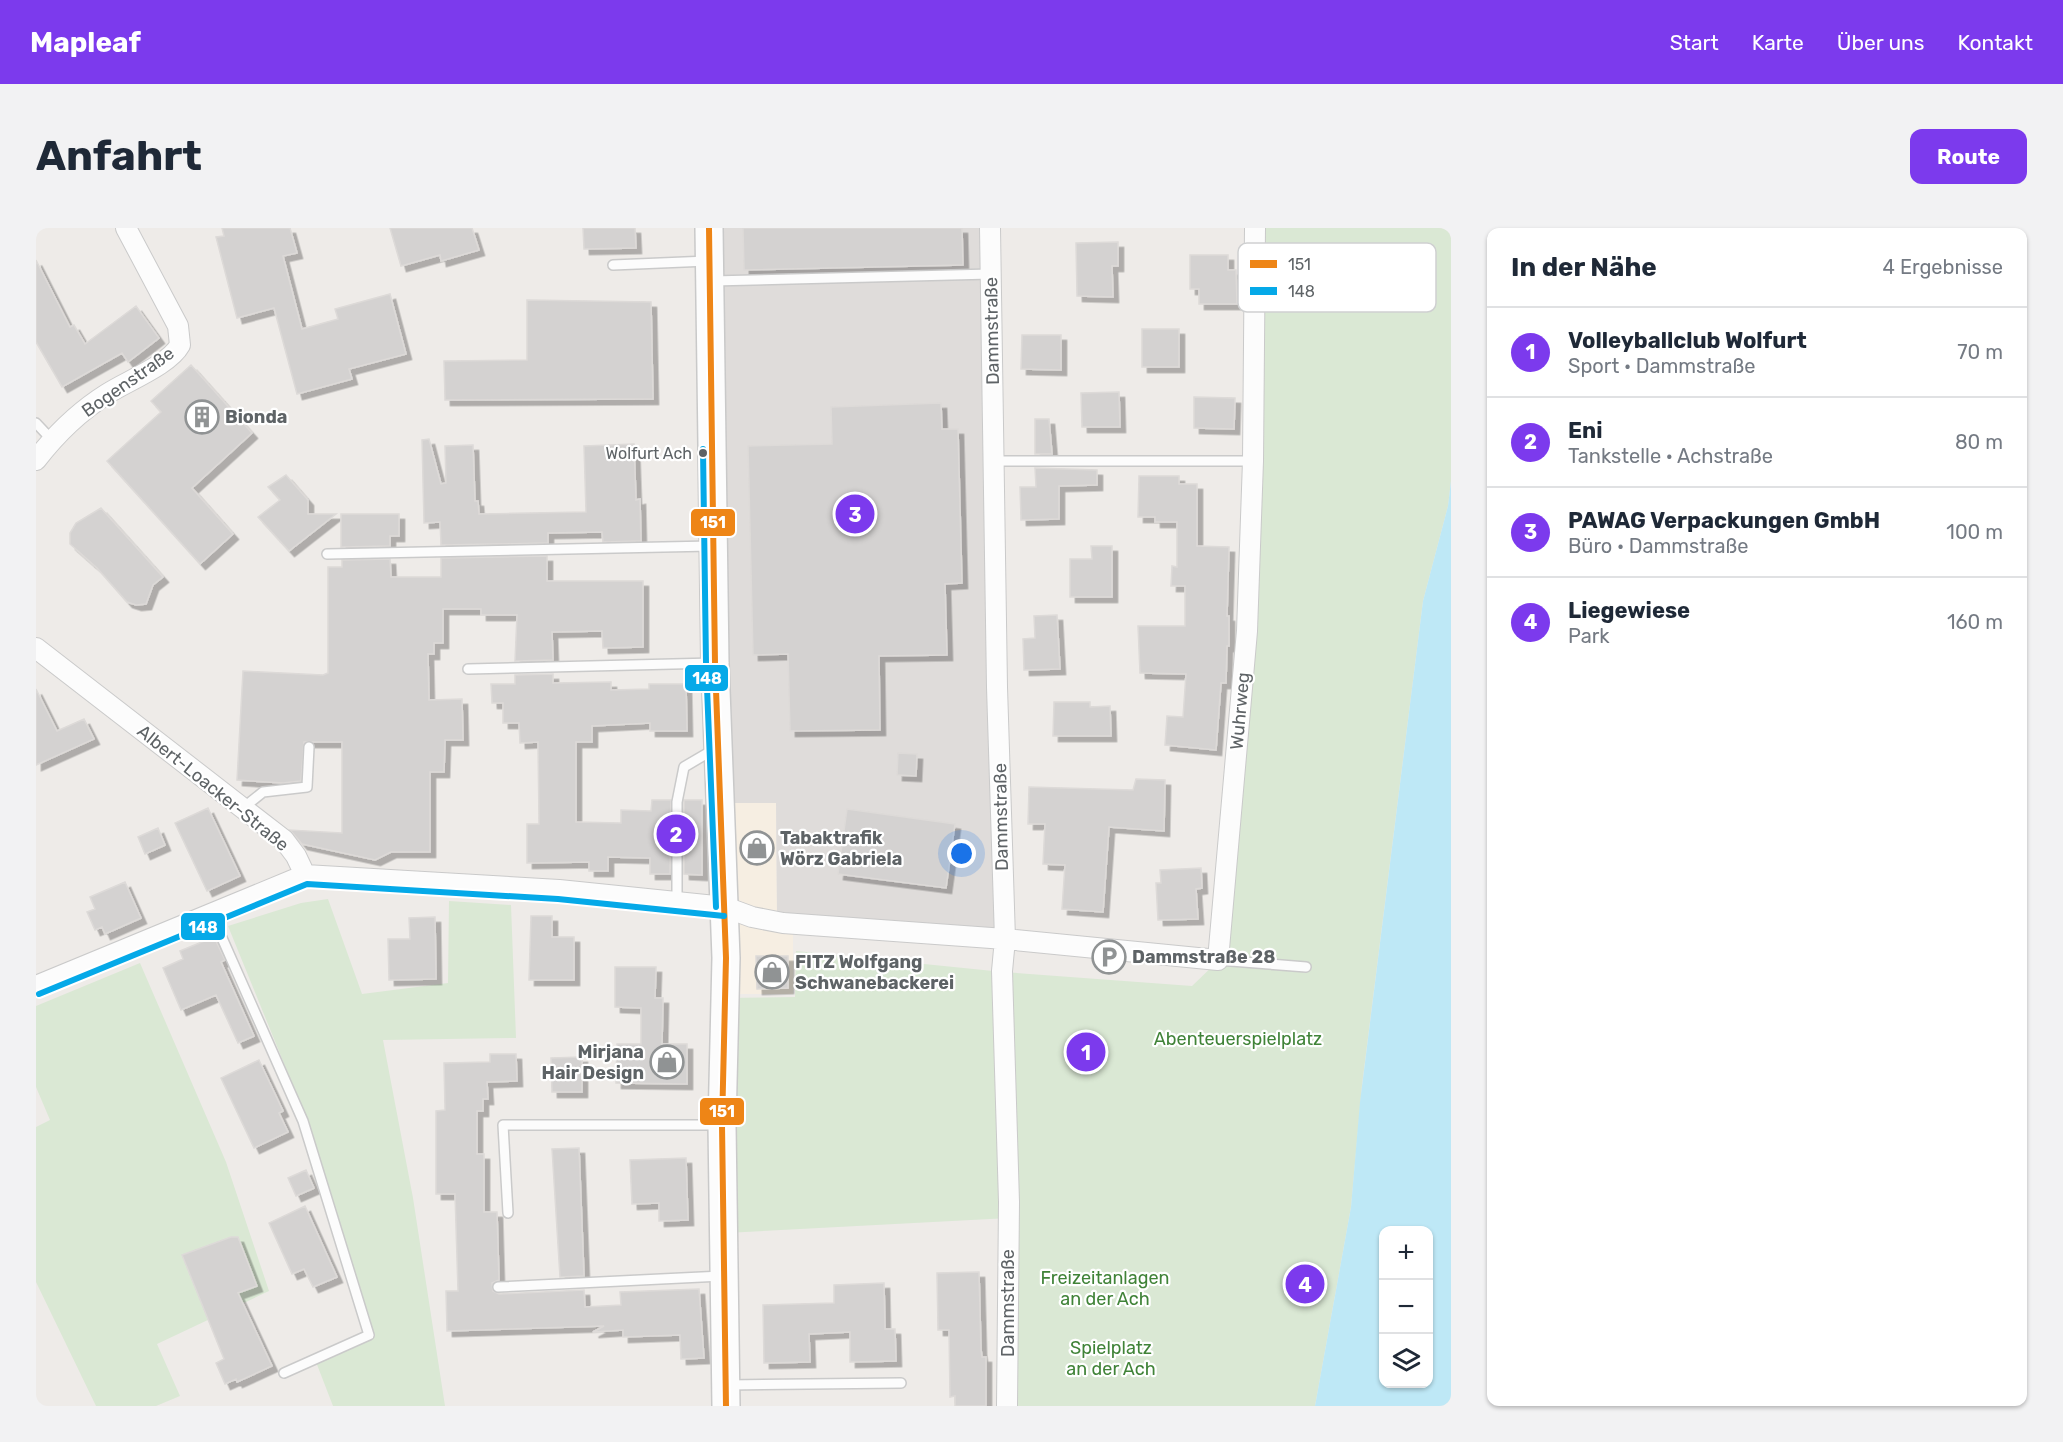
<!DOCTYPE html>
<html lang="de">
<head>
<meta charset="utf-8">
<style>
  :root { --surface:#fff; --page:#f2f2f3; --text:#1f2937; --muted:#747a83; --line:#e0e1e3; --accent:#7c3aed }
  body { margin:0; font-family:Rubik,sans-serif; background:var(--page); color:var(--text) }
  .controls { position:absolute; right:18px; bottom:18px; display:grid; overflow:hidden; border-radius:12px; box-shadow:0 2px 4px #0004 }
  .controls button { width:54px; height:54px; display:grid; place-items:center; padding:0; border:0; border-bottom:2px solid var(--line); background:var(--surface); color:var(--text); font:30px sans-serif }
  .you { position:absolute; left:926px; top:626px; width:21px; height:21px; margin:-15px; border:4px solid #fff; border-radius:50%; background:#1a73e8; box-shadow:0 0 0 9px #1a73e833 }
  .badge { display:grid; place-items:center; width:39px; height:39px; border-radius:50%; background:var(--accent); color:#fff; font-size:20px; font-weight:700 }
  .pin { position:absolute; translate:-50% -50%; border:3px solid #fff; box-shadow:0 2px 6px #0006 }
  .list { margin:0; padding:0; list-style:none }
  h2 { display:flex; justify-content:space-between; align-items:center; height:78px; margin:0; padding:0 24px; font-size:26px }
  h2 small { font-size:20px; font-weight:400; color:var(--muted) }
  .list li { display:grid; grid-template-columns:39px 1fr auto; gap:18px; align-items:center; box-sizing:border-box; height:90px; padding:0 24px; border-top:2px solid var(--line) }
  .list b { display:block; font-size:22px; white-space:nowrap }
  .list p { margin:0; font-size:20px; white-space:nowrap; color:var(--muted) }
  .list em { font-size:20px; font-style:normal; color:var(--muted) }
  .icon { flex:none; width:33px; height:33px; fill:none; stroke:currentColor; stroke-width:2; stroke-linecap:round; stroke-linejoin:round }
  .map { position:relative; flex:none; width:1415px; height:1178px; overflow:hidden; border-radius:12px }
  header { display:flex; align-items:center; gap:36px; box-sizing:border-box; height:84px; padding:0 30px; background:var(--accent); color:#fff }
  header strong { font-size:28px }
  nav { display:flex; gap:33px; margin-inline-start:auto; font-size:21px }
  .intro { display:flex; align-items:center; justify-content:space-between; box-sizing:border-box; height:144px; padding:0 36px }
  h1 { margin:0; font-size:42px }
  .button { padding:15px 27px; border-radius:12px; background:var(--accent); color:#fff; font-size:21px; font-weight:700 }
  main { display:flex; gap:36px; padding:0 36px }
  aside { flex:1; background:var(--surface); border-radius:12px; box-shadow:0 2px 4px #0004 }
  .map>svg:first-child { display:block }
  .commercial { fill:#f6eee2 }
  .industrial { fill:#dfdcda }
  .green { fill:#dae8d4 }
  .water { fill:#bee8f6; fill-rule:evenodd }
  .building { fill:#d4d2d1; stroke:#dddad8; stroke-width:1.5; filter:url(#shadow) }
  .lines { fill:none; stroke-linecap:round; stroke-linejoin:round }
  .service-casing { stroke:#cacaca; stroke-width:12 }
  .minor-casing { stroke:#cacaca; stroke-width:22 }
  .secondary-casing { stroke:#c9c9c9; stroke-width:30 }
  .service { stroke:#fcfcfc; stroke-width:9 }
  .minor { stroke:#fcfcfc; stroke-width:20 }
  .secondary { stroke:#fcfcfc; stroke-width:27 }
  .bus-1-casing { stroke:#fff; stroke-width:10 }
  .bus-2-casing { stroke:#fff; stroke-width:10 }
  .bus-1 { stroke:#ee8516; stroke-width:6 }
  .bus-2 { stroke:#05a9e8; stroke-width:6 }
  .bus-dot { fill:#5e6366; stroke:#fff; stroke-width:2 }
  .labels { text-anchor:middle; stroke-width:4.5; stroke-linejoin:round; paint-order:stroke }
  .bus-label { font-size:16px; fill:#5e6366; stroke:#fff; text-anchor:end }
  .street-label { font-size:18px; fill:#5e6366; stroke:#fff }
  .poi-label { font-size:18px; font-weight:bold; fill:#5e6366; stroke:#fff; text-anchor:start }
  .park-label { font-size:18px; fill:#408338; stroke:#fff }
  .key { fill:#fff; stroke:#cfd0d1; stroke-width:1.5 }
  .key-label { font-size:16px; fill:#5e6366 }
  .line-badge { stroke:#fff; stroke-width:2 }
  .badge-label { font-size:16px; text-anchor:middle; font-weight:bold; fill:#fff }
</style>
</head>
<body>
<header>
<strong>Mapleaf</strong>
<nav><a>Start</a><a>Karte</a><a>Über uns</a><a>Kontakt</a></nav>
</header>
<div class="intro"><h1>Anfahrt</h1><a class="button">Route</a></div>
<main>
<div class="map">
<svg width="1415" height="1178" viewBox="0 0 1415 1178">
  <defs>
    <filter id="shadow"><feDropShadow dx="5.5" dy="5.5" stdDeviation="0" flood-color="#0004"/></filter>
  </defs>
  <rect width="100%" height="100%" fill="#eeebe8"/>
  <!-- commercial -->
  <path class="commercial" d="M684,575H740L741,684L757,687V766H686Z"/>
  <!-- industrial -->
  <path class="industrial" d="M673,0H955L969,711L741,685L740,575H684Z"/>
  <!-- green -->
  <path class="green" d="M1219,0H1415V253L1412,278L1387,373L1326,857L1315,979L1279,1178H971L973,990L690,1005L688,770L759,769L760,723L967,744L1156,758L1182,733L1201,568Z
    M292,671L326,766L412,755L413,673L475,677L480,810L347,812L377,970L409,1178H536H297L280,1134L332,1107L271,892L192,698L265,675Z
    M104,735L190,934L233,1063L121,1116L144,1168L120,1178H60L0,1054V899L14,892L0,859V778Z"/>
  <!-- water -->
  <path class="water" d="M1415,253V1178H1279L1315,979L1324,874L1387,373L1412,278ZM1348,1002H1392V1156H1348Z"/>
  <!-- building -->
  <path class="building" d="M186,0H254L261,25L247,28L266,101L302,91L299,81L354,66L370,126L313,141L316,151L261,166L238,80L201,90L180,9L188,8Z
    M354,0H436L443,22L405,33L404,27L365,38Z
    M547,0H599L600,20L548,21Z
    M707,0H926L927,37L708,42Z
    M1082,14V38H1076L1077,69L1041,68L1040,15Z
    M1154,27H1192V42H1200L1201,76H1163V61H1154Z
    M0,32L34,99L38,97L49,116L100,78L123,110L92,134L86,125L26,159L0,114Z
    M491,72L615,74L617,171L409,172L408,133L491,132Z
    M1106,101H1143V139H1106Z
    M986,107H1025V142L985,141Z
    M155,137L216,205L156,260L197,306L164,336L71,233L125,184L115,173Z
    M1083,164L1084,199H1046L1045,165Z
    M1158,169L1199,170L1198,201L1158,200Z
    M905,175L906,201H922L926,355L909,356L911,427L843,428L844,502L754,503L752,426L717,427L712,218L796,216L795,179Z
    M999,191H1013L1016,226H999Z
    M393,211L405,256L410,255L409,218L437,217L439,273H442L443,286L550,284L548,218L598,216L600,272L604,271L605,313L567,314L566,304L512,305V315L405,317L404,294L388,295L386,212Z
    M999,240L1061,242V257L1023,258V291L985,292L984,259H1000Z
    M250,247L272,272V286H300L253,323L222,289L244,272L232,259Z
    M1103,248H1143V256H1161V318L1193,319L1191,388H1193V418H1191L1190,455H1185L1180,522L1129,517L1131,488L1147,489L1150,446L1104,445L1102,398H1149V358H1135L1136,338L1141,339V294H1119V289H1102Z
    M65,280L127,349L117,357L110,376L100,377L91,374L61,340L34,316V305L40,295Z
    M305,286H363V308H354V318L305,319Z
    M1055,318H1076V369H1034V331H1056Z
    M511,328V353H607V419L567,420L566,403L516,404L517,432L479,433L481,387H445V381H407V415H398V426H392L393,472L426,471L427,512H409L408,544H394V624H355L339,632L266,616L254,602L306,605V514H268L265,553L247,555L201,552L207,443L287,447L292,445V339H306V332L354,331L355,349H405V330Z
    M1021,387L1024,441L988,442L987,411L999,410L998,388Z
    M517,446V455L575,454V462L613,461V456H650L651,503H614V495L556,498V514H540V594L585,595V582L615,583L616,572H635L634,646H614V630L572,629V643H553V634L491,635V596H503L502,514L484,515L483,495H467V475H456L455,456H479V447Z
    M0,461L21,503L48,491L58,511L0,537Z
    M1018,474H1054V479L1074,478L1075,508H1017Z
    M862,525L881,526L880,548L861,547Z
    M1100,551L1129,552L1128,603L1073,599L1067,684L1026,681L1029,637L1007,636L1009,596H992L993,559L1097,562Z
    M648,572H666V647L648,646Z
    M172,580L204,648L171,663L139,595Z
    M811,581L919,596L910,660L802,646Z
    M122,600L129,617L109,626L102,609Z
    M1165,640L1166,660L1160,661L1162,691L1122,692L1120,655H1125L1124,642Z
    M89,654L105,690L69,706L66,699L59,702L51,684L59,681L54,669Z
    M495,688H516V709H538V752H493Z
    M399,689L400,751L353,752L352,711H374L373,690Z
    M178,709L189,732L185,734L218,808L202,815L180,767L145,782L127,740L147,731L144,723Z
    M720,728H752V760L721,761Z
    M579,739H620L619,770H627L626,816H651V856L580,855L581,816H605V780L579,779Z
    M454,826H480L481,853L451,854L452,871H447V883H441V926H448V984H461L463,1052L456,1055L457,1063L463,1066L548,1062L549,1079L585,1077L584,1064L663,1061L668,1130L645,1131L644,1107L587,1109V1102L557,1104L568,1098L411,1103L410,1063H422L419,966H400V883L409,882L408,835L454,834Z
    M546,829V864H516L515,830Z
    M223,832L247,883L243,885L252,904L218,920L185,850Z
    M543,920L548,1048L524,1049L516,921Z
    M650,930L652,992L623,993V975L596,976L594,932Z
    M270,942L278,960L260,968L252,950Z
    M269,978L301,1049L277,1059L268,1041L256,1046L233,995Z
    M195,1009H202L221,1058L202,1065L236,1138L201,1154L200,1151L189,1156L180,1135L188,1131L146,1027Z
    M943,1044L945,1121L946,1129H950V1178H919V1168L914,1169L913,1102H902L901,1045Z
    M848,1055L849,1101H859L860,1133L814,1134V1104L773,1106L774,1134L728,1135L727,1077L798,1075V1057Z"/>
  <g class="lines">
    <defs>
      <path id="service" d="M577,37L672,33
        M676,53L955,46
        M0,195L16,212
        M959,233H1217
        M291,326L675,318
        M432,441L678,435
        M207,580L227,564L271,559L273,519
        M641,676V574L648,539L677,522
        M175,685L267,893L333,1107L248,1145
        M1182,732L1270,739
        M472,985L467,897H684
        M462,1059L686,1048
        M692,1157L865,1155"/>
      <path id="minor" d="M954,0L961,459L969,711L966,743L973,974L971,1178
        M0,232C20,206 44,183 71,166C91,153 133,137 144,117L142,98L90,0
        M0,420L248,612L260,628L269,647
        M0,758L269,647L523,662L689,679L716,689L747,695L969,711L1182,732L1211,403L1217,233L1219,0"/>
      <path id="secondary" d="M673,0L679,435L690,730L686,897L690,1178"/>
    </defs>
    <!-- service casing -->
    <use href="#service" class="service-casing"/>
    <!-- minor casing -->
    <use href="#minor" class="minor-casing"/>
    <!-- secondary casing -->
    <use href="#secondary" class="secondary-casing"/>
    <!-- service -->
    <use href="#service" class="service"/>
    <!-- minor -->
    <use href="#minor" class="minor"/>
    <!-- secondary -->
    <use href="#secondary" class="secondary"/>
    <defs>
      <path id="bus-1" d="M673,0L679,435L690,730L686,897L690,1178"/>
      <path id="bus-2" d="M667,221L670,435L680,679
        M3,766L271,656L522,671L688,688"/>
    </defs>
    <!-- bus-1 casing -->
    <use href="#bus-1" class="bus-1-casing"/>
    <!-- bus-2 casing -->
    <use href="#bus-2" class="bus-2-casing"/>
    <!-- bus-1 -->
    <use href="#bus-1" class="bus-1"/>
    <!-- bus-2 -->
    <use href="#bus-2" class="bus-2"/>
  </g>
  <!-- icons -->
  <defs>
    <symbol id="building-ring" viewBox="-11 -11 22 22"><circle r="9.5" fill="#fff" stroke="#909394" stroke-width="1.5"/><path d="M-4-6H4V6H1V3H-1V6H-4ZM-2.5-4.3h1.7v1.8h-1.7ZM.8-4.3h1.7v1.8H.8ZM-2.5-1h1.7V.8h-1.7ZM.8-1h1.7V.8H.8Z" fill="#909394"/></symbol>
    <symbol id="shop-ring" viewBox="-11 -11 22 22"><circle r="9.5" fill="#fff" stroke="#909394" stroke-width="1.5"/><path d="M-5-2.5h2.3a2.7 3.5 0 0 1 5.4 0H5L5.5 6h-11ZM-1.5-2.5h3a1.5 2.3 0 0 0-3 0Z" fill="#909394"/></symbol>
    <symbol id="parking-ring" viewBox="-11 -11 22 22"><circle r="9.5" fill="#fff" stroke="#909394" stroke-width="1.5"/><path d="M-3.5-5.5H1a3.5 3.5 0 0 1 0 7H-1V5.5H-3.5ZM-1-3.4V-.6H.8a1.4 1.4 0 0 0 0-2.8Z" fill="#909394"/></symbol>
  </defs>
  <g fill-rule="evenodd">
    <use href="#building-ring" x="147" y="170" width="38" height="38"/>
    <use href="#shop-ring" x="702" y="601" width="38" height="38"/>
    <use href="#parking-ring" x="1054" y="710" width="38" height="38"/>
    <use href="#shop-ring" x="717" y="725" width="38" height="38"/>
    <use href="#shop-ring" x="612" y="815" width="38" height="38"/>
  </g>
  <!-- markers -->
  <circle class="bus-dot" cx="667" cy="225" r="5"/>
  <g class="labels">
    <!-- bus labels -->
    <g class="bus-label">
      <text x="656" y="231">Wolfurt Ach</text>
    </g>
    <!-- street labels -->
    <g class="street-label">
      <text transform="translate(956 103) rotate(-91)" y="6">Dammstraße</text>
      <text transform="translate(92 154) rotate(-35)" y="6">Bogenstraße</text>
      <text transform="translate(1204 483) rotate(-85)" y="6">Wuhrweg</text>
      <text transform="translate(177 560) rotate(39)" y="6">Albert-Loacker-Straße</text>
      <text transform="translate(965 589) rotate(-91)" y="6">Dammstraße</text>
      <text transform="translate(972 1075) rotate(-90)" y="6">Dammstraße</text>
    </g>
    <!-- poi labels -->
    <g class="poi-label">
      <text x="189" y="195">Bionda</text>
      <text x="744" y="616">Tabaktrafik<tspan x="744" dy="21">Wörz Gabriela</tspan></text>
      <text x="1096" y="735">Dammstraße 28</text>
      <text x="759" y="740">FITZ Wolfgang<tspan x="759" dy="21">Schwanebackerei</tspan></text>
      <text x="608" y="830" text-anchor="end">Mirjana<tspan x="608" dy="21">Hair Design</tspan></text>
    </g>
    <!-- park labels -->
    <g class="park-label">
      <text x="1202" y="817">Abenteuerspielplatz</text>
      <text x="1069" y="1056">Freizeitanlagen<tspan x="1069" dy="21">an der Ach</tspan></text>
      <text x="1075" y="1126">Spielplatz<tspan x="1075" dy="21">an der Ach</tspan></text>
    </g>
  </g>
  <!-- legend -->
  <rect x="1202" y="15" width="198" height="69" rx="9" class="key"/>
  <rect x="1214" y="32" width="27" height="8" fill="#ee8516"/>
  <rect x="1214" y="59" width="27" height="8" fill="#05a9e8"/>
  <g class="key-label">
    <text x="1252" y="42">151</text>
    <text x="1252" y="69">148</text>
  </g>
  <g class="line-badge">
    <rect x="654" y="280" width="46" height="29" rx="6" fill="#ee8516"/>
    <rect x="648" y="436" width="45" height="28" rx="6" fill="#05a9e8"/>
    <rect x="144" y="684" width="46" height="29" rx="6" fill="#05a9e8"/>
    <rect x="663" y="869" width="46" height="29" rx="6" fill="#ee8516"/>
  </g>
  <g class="badge-label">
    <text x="677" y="300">151</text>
    <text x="671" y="456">148</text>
    <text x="167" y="705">148</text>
    <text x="686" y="889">151</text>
  </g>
</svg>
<div class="controls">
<button>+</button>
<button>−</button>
<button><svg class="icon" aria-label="layers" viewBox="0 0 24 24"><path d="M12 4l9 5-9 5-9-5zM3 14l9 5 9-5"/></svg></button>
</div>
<div class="you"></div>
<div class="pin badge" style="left:1050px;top:824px">1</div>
<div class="pin badge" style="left:640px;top:606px">2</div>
<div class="pin badge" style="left:819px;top:286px">3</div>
<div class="pin badge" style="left:1269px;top:1056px">4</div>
</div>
<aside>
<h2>In der Nähe<small>4 Ergebnisse</small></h2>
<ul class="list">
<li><span class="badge">1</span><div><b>Volleyballclub Wolfurt</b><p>Sport · Dammstraße</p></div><em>70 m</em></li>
<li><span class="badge">2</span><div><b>Eni</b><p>Tankstelle · Achstraße</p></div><em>80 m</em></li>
<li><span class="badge">3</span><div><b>PAWAG Verpackungen GmbH</b><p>Büro · Dammstraße</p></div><em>100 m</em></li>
<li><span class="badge">4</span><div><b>Liegewiese</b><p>Park</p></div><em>160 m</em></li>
</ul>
</aside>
</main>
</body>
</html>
